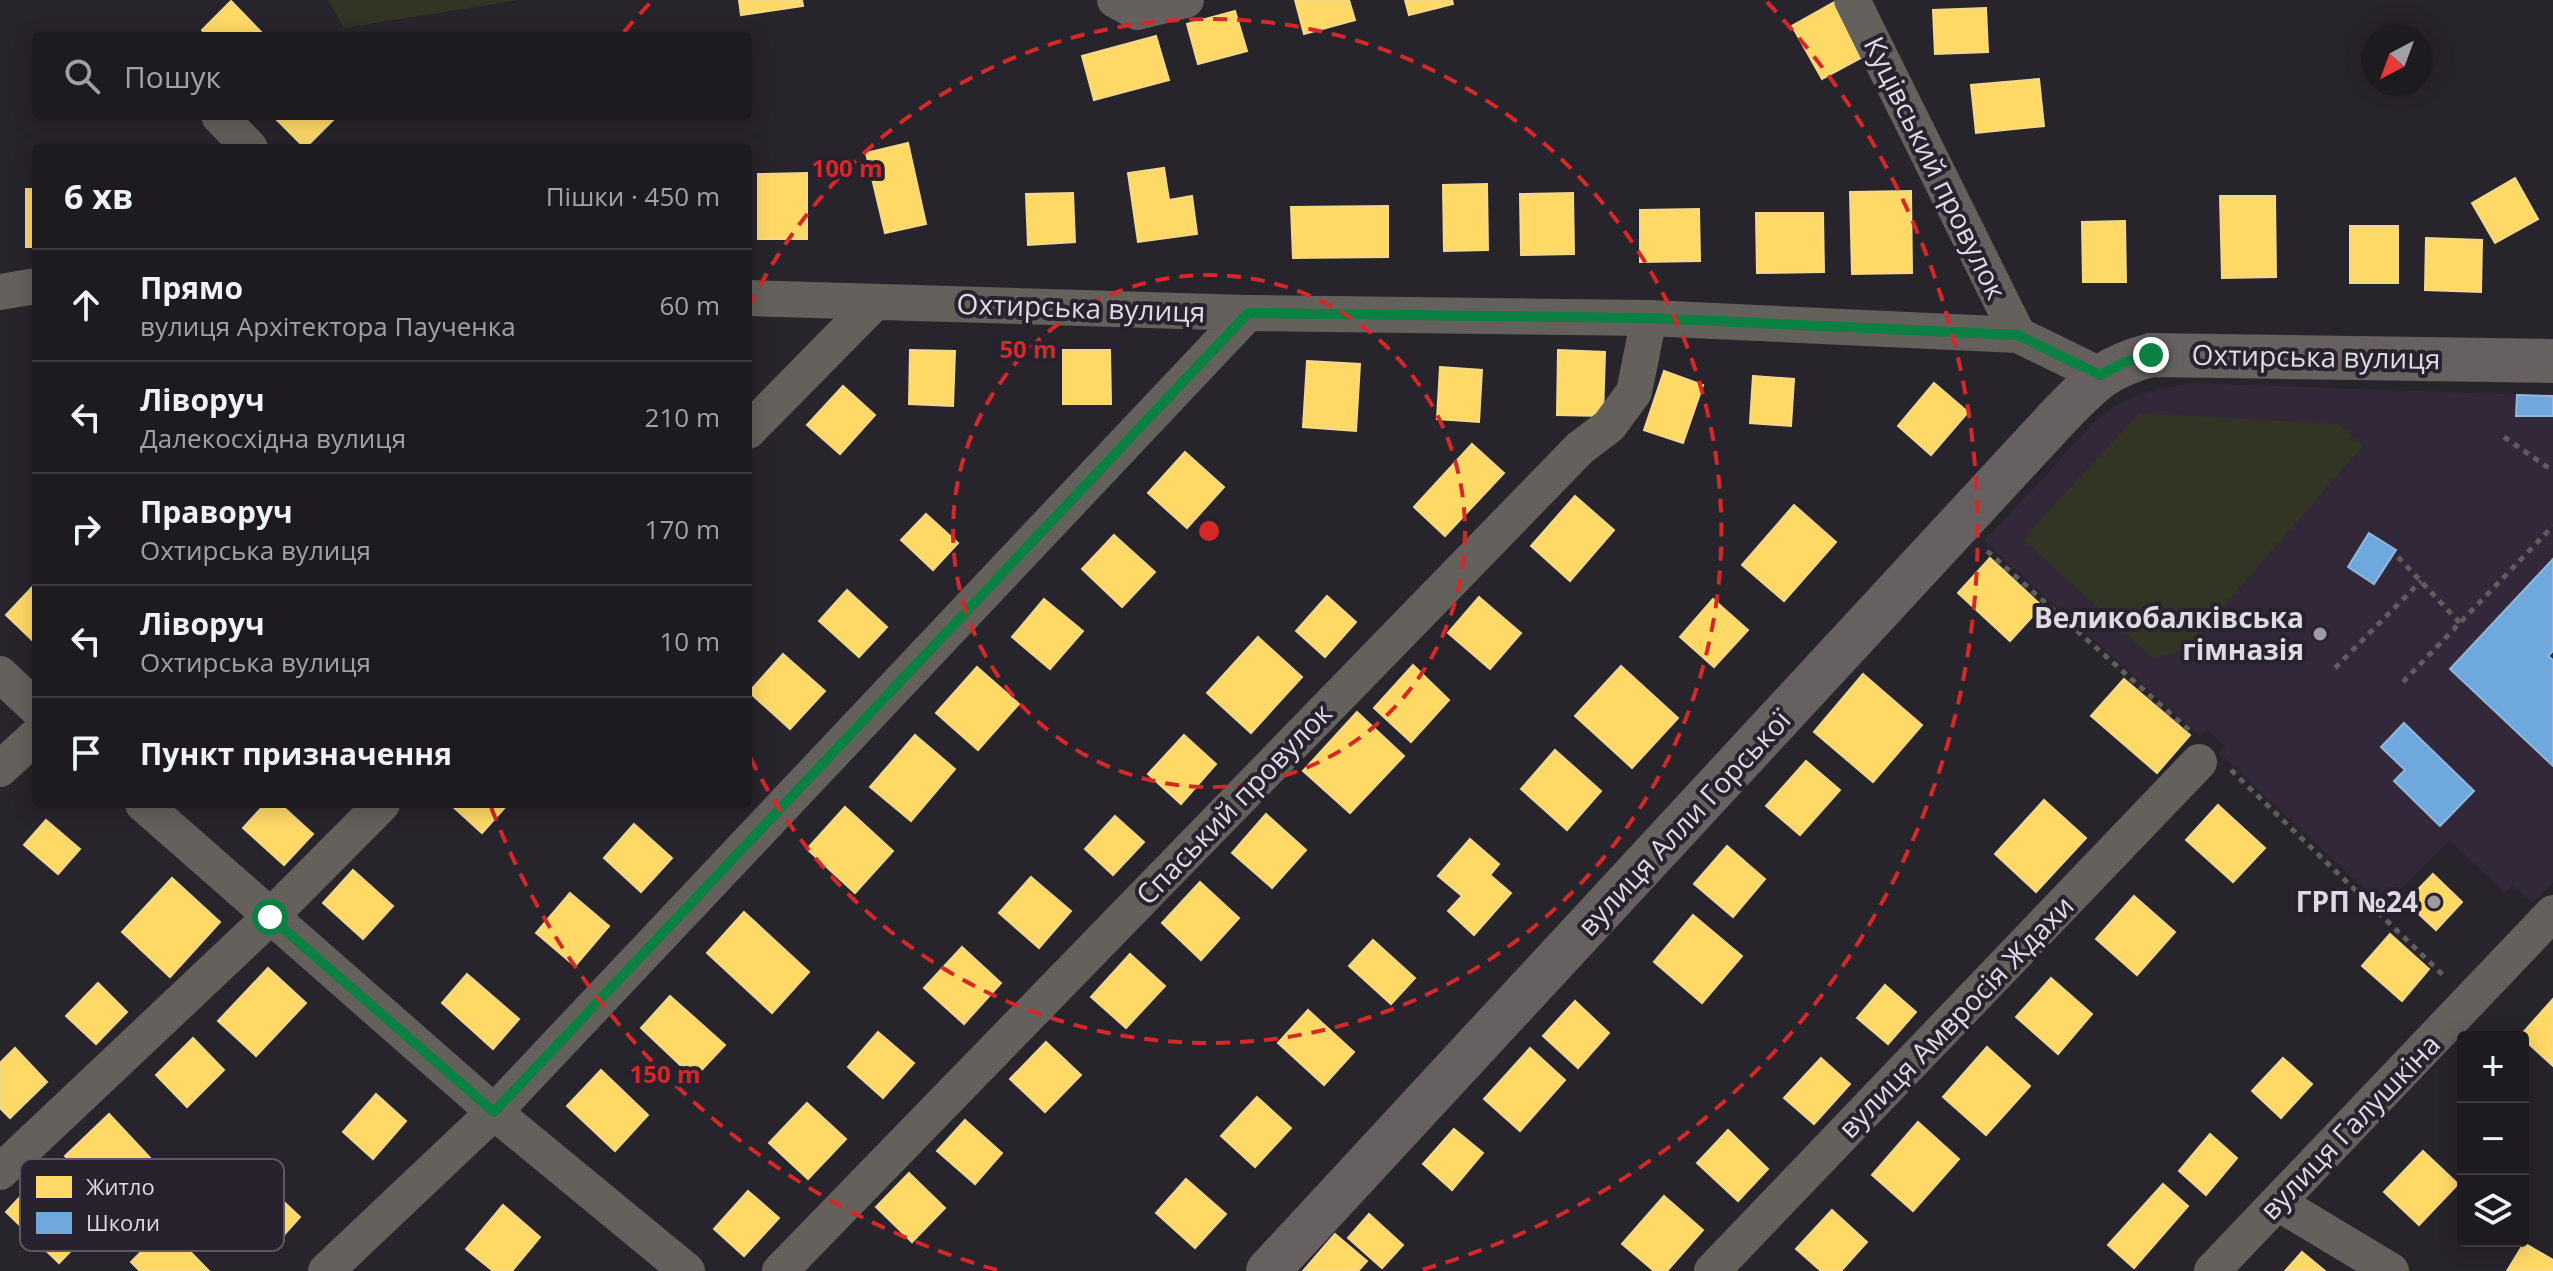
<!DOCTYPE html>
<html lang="uk">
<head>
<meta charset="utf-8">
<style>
  :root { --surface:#1e1b20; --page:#262429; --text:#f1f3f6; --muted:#a1a1a5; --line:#3c393e }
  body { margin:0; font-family:"Open Sans",sans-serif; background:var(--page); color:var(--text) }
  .controls { position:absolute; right:24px; bottom:24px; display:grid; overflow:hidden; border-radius:8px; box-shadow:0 4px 20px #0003 }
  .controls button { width:72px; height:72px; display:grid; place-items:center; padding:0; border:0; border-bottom:2px solid var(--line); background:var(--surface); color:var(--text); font:40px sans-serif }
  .compass { position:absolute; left:2361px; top:24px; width:72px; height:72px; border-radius:50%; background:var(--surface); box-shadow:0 4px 20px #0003; rotate:221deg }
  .stop { position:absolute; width:24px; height:24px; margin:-18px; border:6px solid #0b8043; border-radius:50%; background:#fff }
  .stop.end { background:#0b8043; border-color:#fff; box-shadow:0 2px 8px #0008 }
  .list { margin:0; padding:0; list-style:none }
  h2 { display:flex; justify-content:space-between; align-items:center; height:104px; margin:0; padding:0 32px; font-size:34px }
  h2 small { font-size:26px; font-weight:400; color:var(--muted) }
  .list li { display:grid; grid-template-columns:52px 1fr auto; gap:24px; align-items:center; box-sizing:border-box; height:112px; padding:0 32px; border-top:2px solid var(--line) }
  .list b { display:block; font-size:30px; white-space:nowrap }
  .list p { margin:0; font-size:26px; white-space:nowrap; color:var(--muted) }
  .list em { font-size:26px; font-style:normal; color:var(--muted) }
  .icon { flex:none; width:44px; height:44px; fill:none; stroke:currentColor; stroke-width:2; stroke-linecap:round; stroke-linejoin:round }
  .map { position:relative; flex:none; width:2553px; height:1271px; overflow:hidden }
  .search { position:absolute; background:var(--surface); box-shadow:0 4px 20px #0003; left:32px; top:32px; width:720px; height:88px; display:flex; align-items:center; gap:20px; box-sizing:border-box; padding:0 28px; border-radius:8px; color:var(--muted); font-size:30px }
  .panel { position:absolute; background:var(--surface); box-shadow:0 4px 20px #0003; left:32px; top:144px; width:720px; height:664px; border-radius:8px }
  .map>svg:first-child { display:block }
  .built { fill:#322839 }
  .green { fill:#323424 }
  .homes { fill:#ffd966; stroke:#f5d98b; stroke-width:2 }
  .schools { fill:#6fa8dc; stroke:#90b7de; stroke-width:2 }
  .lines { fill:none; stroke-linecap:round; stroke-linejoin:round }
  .path { stroke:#5f5d5e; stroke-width:5; stroke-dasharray:6 6; stroke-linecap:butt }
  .street { stroke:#64605c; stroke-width:36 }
  .secondary { stroke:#666160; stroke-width:44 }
  .route { stroke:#0b8043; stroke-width:10 }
  .ring { fill:none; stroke:#d62828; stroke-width:4; stroke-dasharray:14 10 }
  .poi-dot { fill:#9e9aa2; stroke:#28212e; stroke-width:3 }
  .labels { text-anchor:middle; stroke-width:8; stroke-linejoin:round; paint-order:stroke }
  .street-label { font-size:28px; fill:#dedae2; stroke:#28212e }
  .poi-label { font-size:28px; font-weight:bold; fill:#dedae2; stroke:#28212e; text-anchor:end }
  .key { fill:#28212e; stroke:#5f5864; stroke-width:2 }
  .key-label { font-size:22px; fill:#dedae2 }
  .centre { fill:#d62828; stroke:#28212e; stroke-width:4 }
  .ring-label { font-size:24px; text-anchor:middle; font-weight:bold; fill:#d62828; stroke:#28212e; stroke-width:8; stroke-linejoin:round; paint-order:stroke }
</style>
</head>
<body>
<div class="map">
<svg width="2553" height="1271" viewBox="0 0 2553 1271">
  <rect width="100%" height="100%" fill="#28242b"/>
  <!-- built -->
  <path class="built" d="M2193,383L2553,396V882L2533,903L2513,885L2505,893L2449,840L2383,906L2219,753L2225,746L2207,729L2200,736L1984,541L2098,419L2117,405L2137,395L2158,389Z"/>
  <!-- green -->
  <path class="green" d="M328,0H519L344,28Z
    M2139,413L2339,424L2363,446L2187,648L2154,659L2023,539Z"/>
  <!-- homes -->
  <path class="homes" d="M739,0H802L803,6L741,15Z
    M1295,0H1349L1355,20L1304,34Z
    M1405,0H1452L1453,4L1409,15Z
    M1838,0L1868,54L1822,79L1792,26Z
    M231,1L262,33L259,36H207L202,30Z
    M1986,8L1988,52L1935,54L1933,10Z
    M1235,11L1247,51L1198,64L1187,24Z
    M1156,36L1169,80L1094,100L1082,56Z
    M2039,79L2044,126L1976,133L1971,85Z
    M273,116H337L305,148Z
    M908,143L926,224L885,233L866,153Z
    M1164,168L1169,200L1192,196L1197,234L1138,242L1128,173Z
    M807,173V239H758V174Z
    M2515,178L2538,219L2495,243L2472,203Z
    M1487,184L1488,250L1444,251L1443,185Z
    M26,189H36V247H26Z
    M1911,191L1912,273L1852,274L1850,192Z
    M1073,193L1075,242L1028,245L1026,194Z
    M1573,193L1574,254L1521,255L1520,194Z
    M2220,196H2275L2276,277L2222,278Z
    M1388,206V257L1293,258L1291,207Z
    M1699,209L1700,261L1640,262V210Z
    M1756,213H1823L1824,272L1757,273Z
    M2125,221L2126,282H2083L2082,222Z
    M2350,226H2398V283H2350Z
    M2426,238L2482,240L2481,292L2425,290Z
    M910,350L955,351L953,406L909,404Z
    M1063,350H1110L1111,404H1063Z
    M1558,350L1605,352L1603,416L1557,415Z
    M1307,361L1360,364L1356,431L1303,427Z
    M1440,367L1482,370L1479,422L1437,419Z
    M1664,371L1703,385L1683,443L1644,430Z
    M1753,376L1794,379L1791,426L1750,423Z
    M1934,383L1968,412L1931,455L1898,426Z
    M843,386L875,415L840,454L807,425Z
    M1472,444L1504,473L1445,536L1414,507Z
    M1185,452L1224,487L1187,528L1148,493Z
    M1575,496L1614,530L1570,581L1531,546Z
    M1794,505L1836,542L1784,601L1742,565Z
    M926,514L958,543L933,570L901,540Z
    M1114,535L1155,572L1122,607L1082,569Z
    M1990,558L2042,606L2010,641L1958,593Z
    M36,583V644L6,615Z
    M847,590L887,627L859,657L819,621Z
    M1327,596L1356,622L1325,657L1296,631Z
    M1479,597L1521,633L1490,669L1448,633Z
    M1044,599L1083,631L1050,669L1012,637Z
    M1713,599L1748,630L1714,667L1680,637Z
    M1258,637L1302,677L1251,733L1207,693Z
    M783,654L825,691L790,729L749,692Z
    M1413,665L1449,700L1411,742L1374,708Z
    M1621,666L1678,718L1632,768L1575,716Z
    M977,667L1019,704L978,750L936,713Z
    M1863,674L1922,725L1873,782L1814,732Z
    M2124,679L2190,735L2157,773L2091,716Z
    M1357,712L1404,756L1350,813L1303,771Z
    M915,735L955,769L911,821L870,787Z
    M1184,735L1216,764L1181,804L1148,774Z
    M1555,750L1601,791L1567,830L1521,789Z
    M1806,761L1840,790L1800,835L1766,806Z
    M2044,800L2086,838L2036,892L1995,854Z
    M265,804H280L313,834L284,865L243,828Z
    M450,804H508L482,833Z
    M2218,805L2265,848L2233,882L2186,840Z
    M845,807L893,851L855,893L807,849Z
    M1266,814L1306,850L1272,888L1232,853Z
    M1115,816L1144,842L1113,875L1085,849Z
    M46,820L80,849L58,874L24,845Z
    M634,824L672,858L641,892L604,858Z
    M1470,839L1499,864L1490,875L1511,893L1474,935L1448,911L1462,896L1438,876Z
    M1727,846L1765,879L1733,917L1694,884Z
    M353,870L393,906L363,939L323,903Z
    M2433,874L2462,902L2436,930L2406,902Z
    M1031,877L1071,911L1039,948L999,913Z
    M172,878L220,922L170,977L122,932Z
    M1200,882L1239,918L1201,960L1162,923Z
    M570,893L609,926L575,966L536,933Z
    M2134,896L2175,932L2137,975L2096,939Z
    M744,912L809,972L772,1013L707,953Z
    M1693,915L1742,956L1702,1003L1654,962Z
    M2390,934L2429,969L2402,1001L2362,966Z
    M1373,940L1415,978L1391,1004L1349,966Z
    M962,947L1001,983L964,1024L924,988Z
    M1130,954L1165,986L1126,1028L1091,997Z
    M268,968L306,1003L256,1056L218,1021Z
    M467,974L519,1019L493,1049L442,1003Z
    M2051,978L2092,1014L2058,1054L2016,1017Z
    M98,983L127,1012L96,1044L66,1016Z
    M1885,985L1916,1012L1888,1044L1857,1018Z
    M670,996L725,1045L694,1078L641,1028Z
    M2553,999V1066L2520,1036Z
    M1575,1001L1609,1033L1578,1068L1543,1036Z
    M1308,1010L1354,1052L1324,1085L1278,1043Z
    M878,1032L914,1063L883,1098L848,1067Z
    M193,1038L224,1070L187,1107L156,1075Z
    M1046,1042L1081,1075L1045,1112L1010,1079Z
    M1987,1047L2030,1086L1986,1135L1943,1097Z
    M15,1048L47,1082L10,1118L0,1108V1063Z
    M1530,1048L1565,1080L1520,1131L1484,1099Z
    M1821,1058L1850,1084L1814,1124L1784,1098Z
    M2283,1058L2312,1084L2281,1118L2252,1091Z
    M601,1070L648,1115L615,1151L567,1106Z
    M376,1094L406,1121L373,1159L343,1132Z
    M1257,1097L1291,1128L1255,1167L1221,1136Z
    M807,1103L846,1139L808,1179L769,1143Z
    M109,1114L153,1161L110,1202L65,1156Z
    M965,1120L1002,1153L975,1184L937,1151Z
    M1918,1122L1959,1159L1913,1211L1872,1175Z
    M1454,1129L1483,1153L1452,1190L1423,1164Z
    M1728,1130L1768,1169L1738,1201L1697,1163Z
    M2210,1134L2237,1158L2206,1195L2179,1171Z
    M2423,1151L2458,1184L2419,1225L2384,1192Z
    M252,1172L300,1217L272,1248L223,1202Z
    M909,1173L945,1208L912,1242L876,1207Z
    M1186,1179L1226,1214L1195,1248L1156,1213Z
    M35,1181L88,1233L59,1263L6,1212Z
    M2163,1184L2188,1206L2134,1268L2108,1245Z
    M748,1191L779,1218L744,1256L714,1229Z
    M1664,1196L1703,1230L1667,1271H1654L1622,1244Z
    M503,1205L540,1237L512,1271H493L466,1249Z
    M1832,1210L1867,1242L1841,1271H1821L1796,1249Z
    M1369,1214L1403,1245L1382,1268L1348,1238Z
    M166,1227L209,1271H140L131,1262Z
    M1335,1234L1367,1261L1358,1271H1303Z
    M2524,1243L2553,1260V1271H2507Z
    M2302,1252L2325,1271H2285Z"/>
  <!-- schools -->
  <path class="schools" d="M2517,395L2553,396V416H2516Z
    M2369,533L2396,550L2374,584L2348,567Z
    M2553,559V651L2548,656L2553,660V766L2450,669Z
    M2404,723L2474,791L2440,826L2394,781L2405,770L2381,747Z"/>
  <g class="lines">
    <!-- path -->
    <path class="path" d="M2504,437L2553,471
      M1987,551L2189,730
      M2398,557L2460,623
      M2335,668L2421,581
      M2403,682L2553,526
      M2231,770L2445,977"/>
    <!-- street -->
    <path class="street" d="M1115,0L1137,12L1186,0
      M1852,0L2018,335
      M219,116L250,148
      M0,292L36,286
      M748,298L1248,313L1649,318L2018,335L2100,375
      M748,431L875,302
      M0,674L36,708
      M0,769L36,736
      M143,804L494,1112L687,1271
      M0,1172L270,917L382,804
      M2278,1203L2391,1271
      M326,1271L494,1112L1248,313
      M780,1271L1580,448L1609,426L1634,392L1649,318
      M1712,1271L2199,762
      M2212,1271L2553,913"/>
    <!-- secondary -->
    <path class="secondary" d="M1268,1271L2061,414C2093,381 2106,367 2151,355L2553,361"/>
  </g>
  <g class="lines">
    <!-- route -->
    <path class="route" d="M270,917L494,1112L1248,313L1649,318L2018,335L2100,375L2125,362L2151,355"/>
  </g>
  <!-- distance rings -->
  <g class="ring">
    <circle cx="1209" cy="531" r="256"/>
    <path d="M749 307A512 512 0 1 1 749 755"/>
    <path d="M997 1270A769 769 0 0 1 491 807M624 32A769 769 0 0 1 651 2M1767 2A769 769 0 0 1 1421 1270"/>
  </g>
  <!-- markers -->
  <g class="poi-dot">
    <circle cx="2320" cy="634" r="8"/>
    <circle cx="2434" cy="902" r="8"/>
  </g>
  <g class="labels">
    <!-- street labels -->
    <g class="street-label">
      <text transform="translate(1935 168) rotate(64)" y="10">Куцівський провулок</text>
      <text transform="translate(1081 308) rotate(2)" y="10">Охтирська вулиця</text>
      <text transform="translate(2316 357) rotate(1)" y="10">Охтирська вулиця</text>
      <text transform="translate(1234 804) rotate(-46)" y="10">Спаський провулок</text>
      <text transform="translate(1684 823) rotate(-47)" y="10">вулиця Алли Горської</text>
      <text transform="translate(1956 1017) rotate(-46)" y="10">вулиця Амвросія Ждахи</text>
      <text transform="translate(2350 1127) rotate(-46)" y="10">вулиця Галушкіна</text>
    </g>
    <!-- poi labels -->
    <g class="poi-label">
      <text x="2304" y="628">Великобалківська<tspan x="2304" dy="32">гімназія</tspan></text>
      <text x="2418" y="912">ГРП №24</text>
    </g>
  </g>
  <!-- legend -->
  <rect x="20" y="1159" width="264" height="92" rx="12" class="key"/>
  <rect x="36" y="1176" width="36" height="22" fill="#ffd966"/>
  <rect x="36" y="1212" width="36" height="22" fill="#6fa8dc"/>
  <g class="key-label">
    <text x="86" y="1195">Житло</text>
    <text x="86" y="1231">Школи</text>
  </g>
  <circle cx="1209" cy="531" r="12" class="centre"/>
  <g class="ring-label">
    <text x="847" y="177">100 m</text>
    <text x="1028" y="358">50 m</text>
    <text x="665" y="1083">150 m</text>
  </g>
</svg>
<div class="controls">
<button>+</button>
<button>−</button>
<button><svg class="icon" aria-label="layers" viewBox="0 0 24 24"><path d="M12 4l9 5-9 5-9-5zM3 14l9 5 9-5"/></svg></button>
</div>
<svg class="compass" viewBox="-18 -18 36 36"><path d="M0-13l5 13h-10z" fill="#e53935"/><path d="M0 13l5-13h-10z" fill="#a1a1a5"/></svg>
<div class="stop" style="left:270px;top:917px"></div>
<div class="stop end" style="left:2151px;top:355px"></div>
<div class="search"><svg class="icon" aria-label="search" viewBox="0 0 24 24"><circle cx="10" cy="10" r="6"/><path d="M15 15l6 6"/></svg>Пошук</div>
<section class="panel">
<h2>6 хв<small>Пішки · 450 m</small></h2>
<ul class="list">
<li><svg class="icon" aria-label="ahead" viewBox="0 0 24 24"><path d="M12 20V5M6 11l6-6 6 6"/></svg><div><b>Прямо</b><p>вулиця Архітектора Паученка</p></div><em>60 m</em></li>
<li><svg class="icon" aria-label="left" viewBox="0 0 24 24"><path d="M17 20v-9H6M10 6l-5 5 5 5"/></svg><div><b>Ліворуч</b><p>Далекосхідна вулиця</p></div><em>210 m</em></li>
<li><svg class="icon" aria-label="right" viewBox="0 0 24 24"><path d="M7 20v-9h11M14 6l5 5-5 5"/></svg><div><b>Праворуч</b><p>Охтирська вулиця</p></div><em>170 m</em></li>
<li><svg class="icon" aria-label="left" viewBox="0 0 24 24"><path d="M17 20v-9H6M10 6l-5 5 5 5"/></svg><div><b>Ліворуч</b><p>Охтирська вулиця</p></div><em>10 m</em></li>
<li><svg class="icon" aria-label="arrive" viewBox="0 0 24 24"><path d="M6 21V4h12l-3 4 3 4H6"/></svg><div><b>Пункт призначення</b></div></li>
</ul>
</section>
</div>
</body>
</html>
